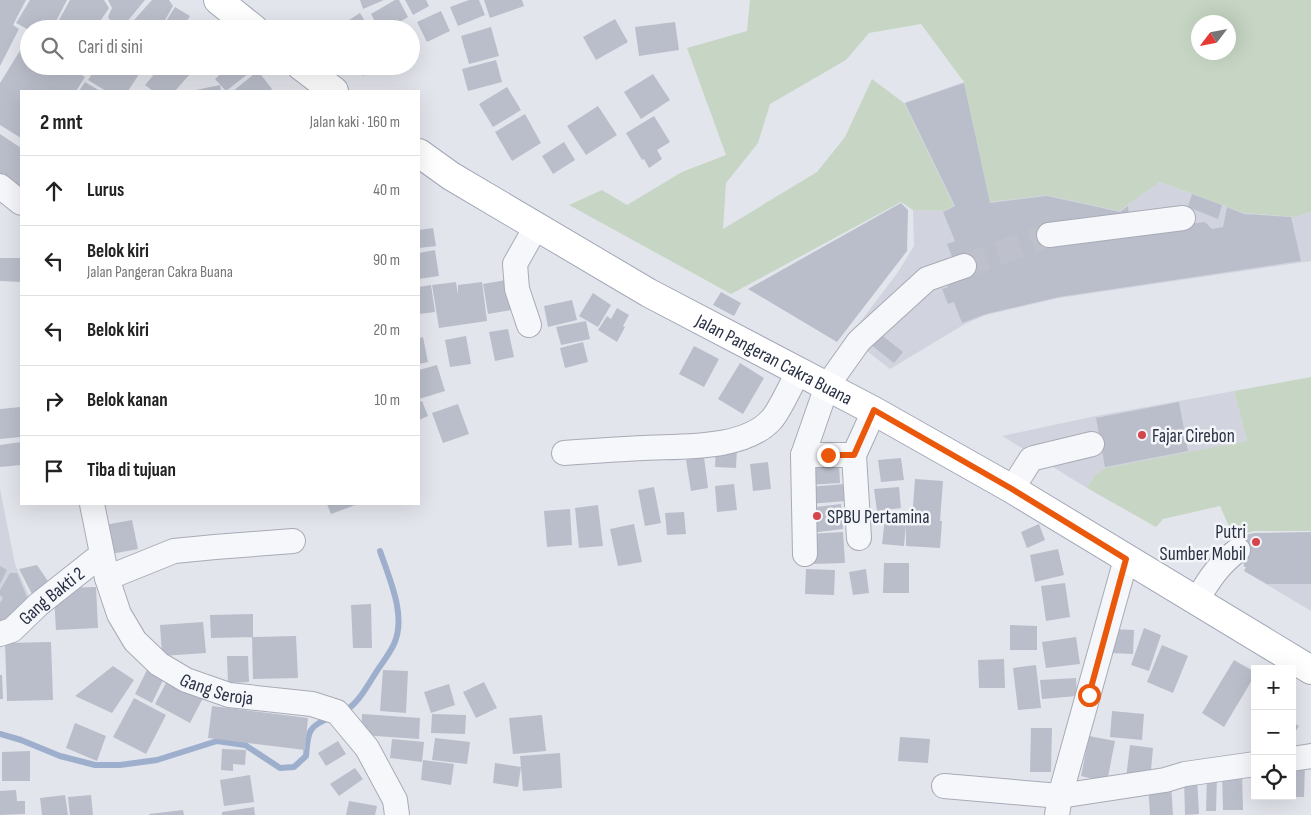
<!DOCTYPE html>
<html lang="id">
<head>
<meta charset="utf-8">
<style>
  :root { --surface:#fff; --page:#f6f6f6; --text:#222; --muted:#767676; --line:#e0e0e0 }
  body { margin:0; font-family:"Sofia Sans Condensed",sans-serif; background:var(--page); color:var(--text) }
  .controls { position:absolute; right:15px; bottom:15px; display:grid; overflow:hidden; border-radius:0px; box-shadow:0 5px 20px #0002 }
  .controls button { width:45px; height:45px; display:grid; place-items:center; padding:0; border:0; border-bottom:1px solid var(--line); background:var(--surface); color:var(--text); font:25px sans-serif }
  .compass { position:absolute; left:1191px; top:15px; width:45px; height:45px; border-radius:50%; background:var(--surface); box-shadow:0 5px 20px #0002; rotate:238deg }
  .stop { position:absolute; width:15px; height:15px; margin:-11px; border:4px solid #ea580c; border-radius:50%; background:#fff }
  .stop.end { background:#ea580c; border-color:#fff; box-shadow:0 1px 5px #0008 }
  .list { margin:0; padding:0; list-style:none }
  h2 { display:flex; justify-content:space-between; align-items:center; height:65px; margin:0; padding:0 20px; font-size:21px }
  h2 small { font-size:16px; font-weight:400; color:var(--muted) }
  .list li { display:grid; grid-template-columns:32px 1fr auto; gap:15px; align-items:center; box-sizing:border-box; height:70px; padding:0 20px; border-top:1px solid var(--line) }
  .list b { display:block; font-size:19px; white-space:nowrap }
  .list p { margin:0; font-size:16px; white-space:nowrap; color:var(--muted) }
  .list em { font-size:16px; font-style:normal; color:var(--muted) }
  .icon { flex:none; width:28px; height:28px; fill:none; stroke:currentColor; stroke-width:2; stroke-linecap:round; stroke-linejoin:round }
  .map { position:relative; flex:none; width:1311px; height:815px; overflow:hidden }
  .search { position:absolute; background:var(--surface); box-shadow:0 5px 20px #0002; left:20px; top:20px; width:400px; height:55px; display:flex; align-items:center; gap:12px; box-sizing:border-box; padding:0 18px; border-radius:28px; color:var(--muted); font-size:19px }
  .panel { position:absolute; background:var(--surface); box-shadow:0 5px 20px #0002; left:20px; top:90px; width:400px; height:415px; border-radius:0px }
  .map>svg:first-child { display:block }
  .built { fill:#d1d4de }
  .green { fill:#c7d6c4; fill-rule:evenodd }
  .lines { fill:none; stroke-linecap:round; stroke-linejoin:round }
  .stream { stroke:#9dafcd; stroke-width:6 }
  .building { fill:#babeca }
  .minor-tunnel { stroke:#bec1cb; stroke-width:24; stroke-dasharray:24 12; stroke-linecap:butt }
  .minor-casing { stroke:#a8abb7; stroke-width:26 }
  .major-casing { stroke:#a2a8b8; stroke-width:30 }
  .minor { stroke:#f6f7fa; stroke-width:24 }
  .major { stroke:#fff; stroke-width:28 }
  .route { stroke:#ea580c; stroke-width:6 }
  .poi-dot { fill:#d4454c; stroke:#f3f5f9; stroke-width:2 }
  .labels { text-anchor:middle; stroke-width:5; stroke-linejoin:round; paint-order:stroke }
  .street-label { font-size:19px; fill:#2a3145; stroke:#f3f5f9 }
  .poi-label { font-size:19px; fill:#2a3145; stroke:#f3f5f9; text-anchor:start }
</style>
</head>
<body>
<div class="map">
<svg width="1311" height="815" viewBox="0 0 1311 815">
  <rect width="100%" height="100%" fill="#e3e5ec"/>
  <!-- built -->
  <path class="built" d="M964,82L991,202L1047,194L1119,211L1160,182L1244,213L1295,217L1311,212V261L1059,298L986,315L965,324L890,369L849,337L898,272L914,246L913,210L943,211L954,206L904,103Z
    M1234,391L1247,441L1094,476L1087,488L1002,436L1096,416Z
    M0,489L15,564L33,605L0,629Z
    M1311,565V611L1244,571Z"/>
  <!-- green -->
  <path class="green" d="M750,0H1311V212L1295,217L1244,213L1160,182L1119,211L1047,195L990,202L964,82L921,24L869,33L846,60L770,104L758,143L726,183L723,229L817,172L845,137L872,79L904,103L954,206L943,211L913,210L901,202L731,294L569,205L602,190L627,205L682,172L726,155L687,48L747,31ZM1228,22V52H1198V22Z
    M1311,377V531H1253L1234,538L1220,506L1163,519L1156,527L1087,488L1094,476L1106,468L1247,441L1234,391Z"/>
  <g class="lines">
    <!-- stream -->
    <path class="stream" d="M344,712C359,702 366,688 375,674C381,664 389,655 394,644C407,616 389,578 380,551
      M0,734L21,740L60,756L95,765H120L157,760L217,741L245,745L280,768L294,767L306,756C308,734 307,726 330,718"/>
  </g>
  <!-- building -->
  <path class="building" d="M0,0H26L13,25L19,29L0,66Z
    M30,0H67L52,29H29V30L16,23Z
    M70,0H104L109,8L95,29H54Z
    M108,0H145L121,29H116L108,17L112,8Z
    M152,0H169L173,6L160,29H126Z
    M360,0H384L363,9Z
    M395,0H399L408,17L388,29H379L371,14Z
    M405,0H426L429,6L413,15Z
    M469,0H479L485,15L458,26L450,7Z
    M484,0H522L524,6L490,18Z
    M175,7L190,16L182,29H161Z
    M441,11L450,31L427,42L417,22Z
    M360,13L370,29H335Z
    M615,19L628,42L596,60L583,37Z
    M675,22L679,50L639,56L635,27Z
    M491,27L499,56L469,64L461,36Z
    M26,41L29,43V66H67L85,77L76,91H21V138L0,125V83Z
    M496,60L502,82L468,91L462,69Z
    M79,66H141L143,68L128,91H106L88,80L92,74Z
    M161,66H197L175,91H153L145,85Z
    M229,66H250L253,70L226,91L215,79Z
    M357,66H381L363,76Z
    M258,71L272,89L269,91H233Z
    M653,74L670,100L641,119L624,92Z
    M85,82L100,91H79Z
    M964,83L990,203L1047,196L1120,212L1128,206L1129,218L1051,242L1205,222L1212,229L1223,227L1227,207L1244,214L1291,217L1301,261L1059,297L986,314L962,323L954,302L948,304L942,289L948,287L946,282L954,262L947,244L955,241L943,212L955,206L905,103Z
    M220,85L221,91H196V90Z
    M507,87L521,110L493,127L479,104Z
    M598,106L617,135L586,155L567,126Z
    M525,114L541,143L512,161L495,132Z
    M654,116L670,142L657,150L662,159L649,168L644,159L642,160L626,133Z
    M0,134L21,148V190L0,177Z
    M564,142L575,160L553,174L542,156Z
    M1192,194L1222,205L1218,219L1188,207Z
    M901,203L908,210L907,251L837,342L748,289Z
    M433,228L436,246L419,248V230Z
    M435,250L439,276L419,279V253Z
    M0,258H21V282L0,281Z
    M506,280L511,310L488,314L483,284Z
    M456,282L458,295V285L482,282L487,321L439,328L432,285Z
    M431,285L435,312L419,314V287Z
    M721,292L741,303L734,316L713,305Z
    M593,293L611,305L598,327L579,316Z
    M572,300L577,320L548,327L544,306Z
    M617,308L629,315L623,326L625,327L617,342L598,330L607,316L611,319Z
    M586,321L590,339L561,345L556,327Z
    M508,329L514,357L495,361L489,332Z
    M879,333L903,352L894,363L870,344Z
    M466,336L471,364L450,367L445,340Z
    M423,337L428,362L419,364V338Z
    M583,342L588,362L565,368L560,348Z
    M694,346L719,359L704,387L679,374Z
    M740,363L764,378L743,414L718,399Z
    M437,365L445,391L419,399V370Z
    M422,401L428,416L419,420V402Z
    M1179,402L1188,451L1105,467L1096,418Z
    M458,404L469,434L443,443L432,413Z
    M21,407V437L0,439V409Z
    M21,442V465L0,467V445Z
    M716,447L737,448L736,468L715,467Z
    M704,457L708,488L691,491L686,460Z
    M901,458L904,480L881,482L878,460Z
    M768,462L771,489L753,491L750,464Z
    M839,463L840,483L808,485L807,465Z
    M915,479L943,481L940,521H942L940,548L906,546V525L904,546L882,544L885,518L907,521V519L912,520Z
    M734,484L737,510L717,512L715,486Z
    M845,484L846,501L809,504L807,487Z
    M654,487L661,523L645,526L638,490Z
    M899,487L901,508L877,511L874,489Z
    M327,504H358L331,514Z
    M841,504L843,529L810,533L808,508Z
    M598,505L603,546L579,548L575,508Z
    M570,509L572,545L547,547L544,511Z
    M684,512L686,534L667,535L665,513Z
    M132,520L138,549L111,554L105,525Z
    M634,524L642,562L618,566L610,529Z
    M1039,524L1045,540L1027,548L1021,532Z
    M843,532L845,563L811,564L809,534Z
    M1311,532V584H1267L1244,571L1246,567H1244L1241,536L1254,533Z
    M1058,549L1064,575L1035,582L1030,555Z
    M884,563H909V593H883Z
    M37,565L50,584L33,596L19,569Z
    M0,566L7,570L0,584Z
    M806,569L835,570L834,595L805,594Z
    M866,569L869,593L853,595L849,572Z
    M10,573H17L30,604L0,624V603L3,598L0,595V590Z
    M1065,583L1070,617L1046,621L1041,586Z
    M96,587L98,628L56,630L54,597L63,588Z
    M371,604L372,648H353L351,605Z
    M253,614V637L211,638L210,615Z
    M203,622L206,653L162,656L160,625Z
    M1010,625L1037,626V650H1010Z
    M1144,628L1161,635L1149,671L1131,665Z
    M1111,629L1134,630L1133,654L1110,653Z
    M296,636L298,678L253,679L252,637Z
    M1076,637L1080,664L1046,668L1042,642Z
    M51,642L53,700L7,701L5,643Z
    M1162,645L1188,656L1173,693L1147,682Z
    M227,656H248L249,682L228,683Z
    M1004,659L1005,688H979L978,660Z
    M1234,660L1255,672V675L1224,727L1202,713Z
    M1036,665L1041,708L1018,710L1013,668Z
    M113,666L134,680L112,713L75,696Z
    M147,670L164,678L152,703L135,694Z
    M383,670L408,671L406,713L380,711Z
    M0,675H2L3,699H0Z
    M1076,678L1077,696L1042,699L1040,680Z
    M168,679L203,698L190,723L155,704Z
    M484,682L497,708L476,718L463,692Z
    M449,684L455,705L431,713L424,692Z
    M134,698L166,715L146,754L113,737Z
    M212,706L308,718L305,750L208,738Z
    M1112,711L1144,714L1142,740L1110,737Z
    M362,714L420,718L419,739L361,735Z
    M432,714L466,715L465,734L431,733Z
    M542,715L546,751L513,754L509,718Z
    M1292,722L1299,726L1292,737Z
    M75,723L106,736L97,761L66,748Z
    M1031,728H1052L1051,772H1030Z
    M1089,736L1115,741L1107,782L1081,776Z
    M900,737L930,739L928,763L898,761Z
    M435,738L470,742L467,764L432,760Z
    M392,739L424,742L422,762L390,758Z
    M338,741L346,754L326,766L318,753Z
    M1130,745L1153,748L1150,781L1126,778Z
    M222,749L246,750L245,765L233,764V771L221,770Z
    M30,751V781H2V752Z
    M560,753L562,788L523,791L520,756Z
    M423,760L454,764L451,785L421,780Z
    M495,763L521,767L518,787L493,783Z
    M1292,764L1305,765L1304,797H1292Z
    M355,768L363,779L339,796L330,784Z
    M1222,772H1242L1243,810H1223Z
    M250,775L254,802L224,806L220,780Z
    M1207,775L1217,776L1216,811H1206Z
    M1197,777L1199,814L1185,815L1184,778Z
    M1171,783L1173,815H1150L1148,784Z
    M16,790L17,801H25V814L0,815V791Z
    M65,795L68,815H42L40,798Z
    M91,795L93,815H70L68,797Z
    M349,801L377,806L375,815H346Z
    M254,807L255,815H222V812Z
    M183,810L184,815H149V814Z"/>
  <g class="lines">
    <!-- minor-tunnel -->
    <path class="minor-tunnel" d="M964,266L1049,235"/>
    <defs>
      <g id="minor">
        <path d="M0,186L21,203"/>
        <path d="M1049,235L1183,218"/>
        <path d="M529,325L517,289L515,264L536,227"/>
        <path d="M564,453C591,451 618,449 644,448C682,446 745,450 772,419C781,408 791,385 798,372"/>
        <path d="M803,455H854"/>
        <path d="M1012,489L1031,459L1034,458L1092,444"/>
        <path id="s1" d="M92,504L107,578L119,614L135,641L159,664L186,680L229,695L312,704L337,712L367,748L395,800L397,815"/>
        <path d="M859,538L854,455L874,411"/>
        <path d="M805,554L803,455L827,386L859,341L927,279L964,266"/>
        <path d="M107,578L174,551L215,547L293,541"/>
        <path d="M1196,601C1209,580 1218,565 1238,550"/>
        <path id="s2" d="M0,634L12,630L39,604L101,555"/>
        <path d="M1292,759L1311,756"/>
        <path d="M944,786L1060,796L1165,780L1185,774L1255,764"/>
        <path d="M1057,815L1060,796L1126,559"/>
      </g>
      <g id="major">
        <path d="M218,0L254,29"/>
        <path d="M301,66L334,91"/>
        <path id="s3" d="M419,153L451,176L649,293L874,411L1012,489L1311,670"/>
      </g>
    </defs>
    <!-- minor casing -->
    <use href="#minor" class="minor-casing"/>
    <!-- major casing -->
    <use href="#major" class="major-casing"/>
    <!-- minor -->
    <use href="#minor" class="minor"/>
    <!-- major -->
    <use href="#major" class="major"/>
  </g>
  <g class="lines">
    <!-- route -->
    <path class="route" d="M828,455H854L874,410L1012,489L1126,559L1089,695"/>
  </g>
  <!-- markers -->
  <g class="poi-dot">
    <circle cx="1142" cy="435" r="5"/>
    <circle cx="817" cy="516" r="5"/>
    <circle cx="1256" cy="542" r="5"/>
  </g>
  <g class="labels">
    <!-- street labels -->
    <g class="street-label">
      <text dy="7" stroke="none"><textPath href="#s3" startOffset="411">Jalan Pangeran Cakra Buana</textPath></text>
      <text dy="7" stroke="none"><textPath href="#s2" startOffset="65">Gang Bakti 2</textPath></text>
      <text dy="7" stroke="none"><textPath href="#s1" startOffset="242">Gang Seroja</textPath></text>
    </g>
    <!-- poi labels -->
    <g class="poi-label">
      <text x="1152" y="442">Fajar Cirebon</text>
      <text x="827" y="523">SPBU Pertamina</text>
      <text x="1246" y="538" text-anchor="end">Putri<tspan x="1246" dy="22">Sumber Mobil</tspan></text>
    </g>
  </g>
</svg>
<div class="controls">
<button>+</button>
<button>−</button>
<button><svg class="icon" aria-label="locate" viewBox="0 0 24 24"><circle cx="12" cy="12" r="6"/><path d="M12 2v4M12 18v4M2 12h4M18 12h4"/></svg></button>
</div>
<svg class="compass" viewBox="-18 -18 36 36"><path d="M0-13l5 13h-10z" fill="#e53935"/><path d="M0 13l5-13h-10z" fill="#767676"/></svg>
<div class="stop" style="left:1089px;top:695px"></div>
<div class="stop end" style="left:828px;top:455px"></div>
<div class="search"><svg class="icon" aria-label="search" viewBox="0 0 24 24"><circle cx="10" cy="10" r="6"/><path d="M15 15l6 6"/></svg>Cari di sini</div>
<section class="panel">
<h2>2 mnt<small>Jalan kaki · 160 m</small></h2>
<ul class="list">
<li><svg class="icon" aria-label="ahead" viewBox="0 0 24 24"><path d="M12 20V5M6 11l6-6 6 6"/></svg><div><b>Lurus</b></div><em>40 m</em></li>
<li><svg class="icon" aria-label="left" viewBox="0 0 24 24"><path d="M17 20v-9H6M10 6l-5 5 5 5"/></svg><div><b>Belok kiri</b><p>Jalan Pangeran Cakra Buana</p></div><em>90 m</em></li>
<li><svg class="icon" aria-label="left" viewBox="0 0 24 24"><path d="M17 20v-9H6M10 6l-5 5 5 5"/></svg><div><b>Belok kiri</b></div><em>20 m</em></li>
<li><svg class="icon" aria-label="right" viewBox="0 0 24 24"><path d="M7 20v-9h11M14 6l5 5-5 5"/></svg><div><b>Belok kanan</b></div><em>10 m</em></li>
<li><svg class="icon" aria-label="arrive" viewBox="0 0 24 24"><path d="M6 21V4h12l-3 4 3 4H6"/></svg><div><b>Tiba di tujuan</b></div></li>
</ul>
</section>
</div>
</body>
</html>
